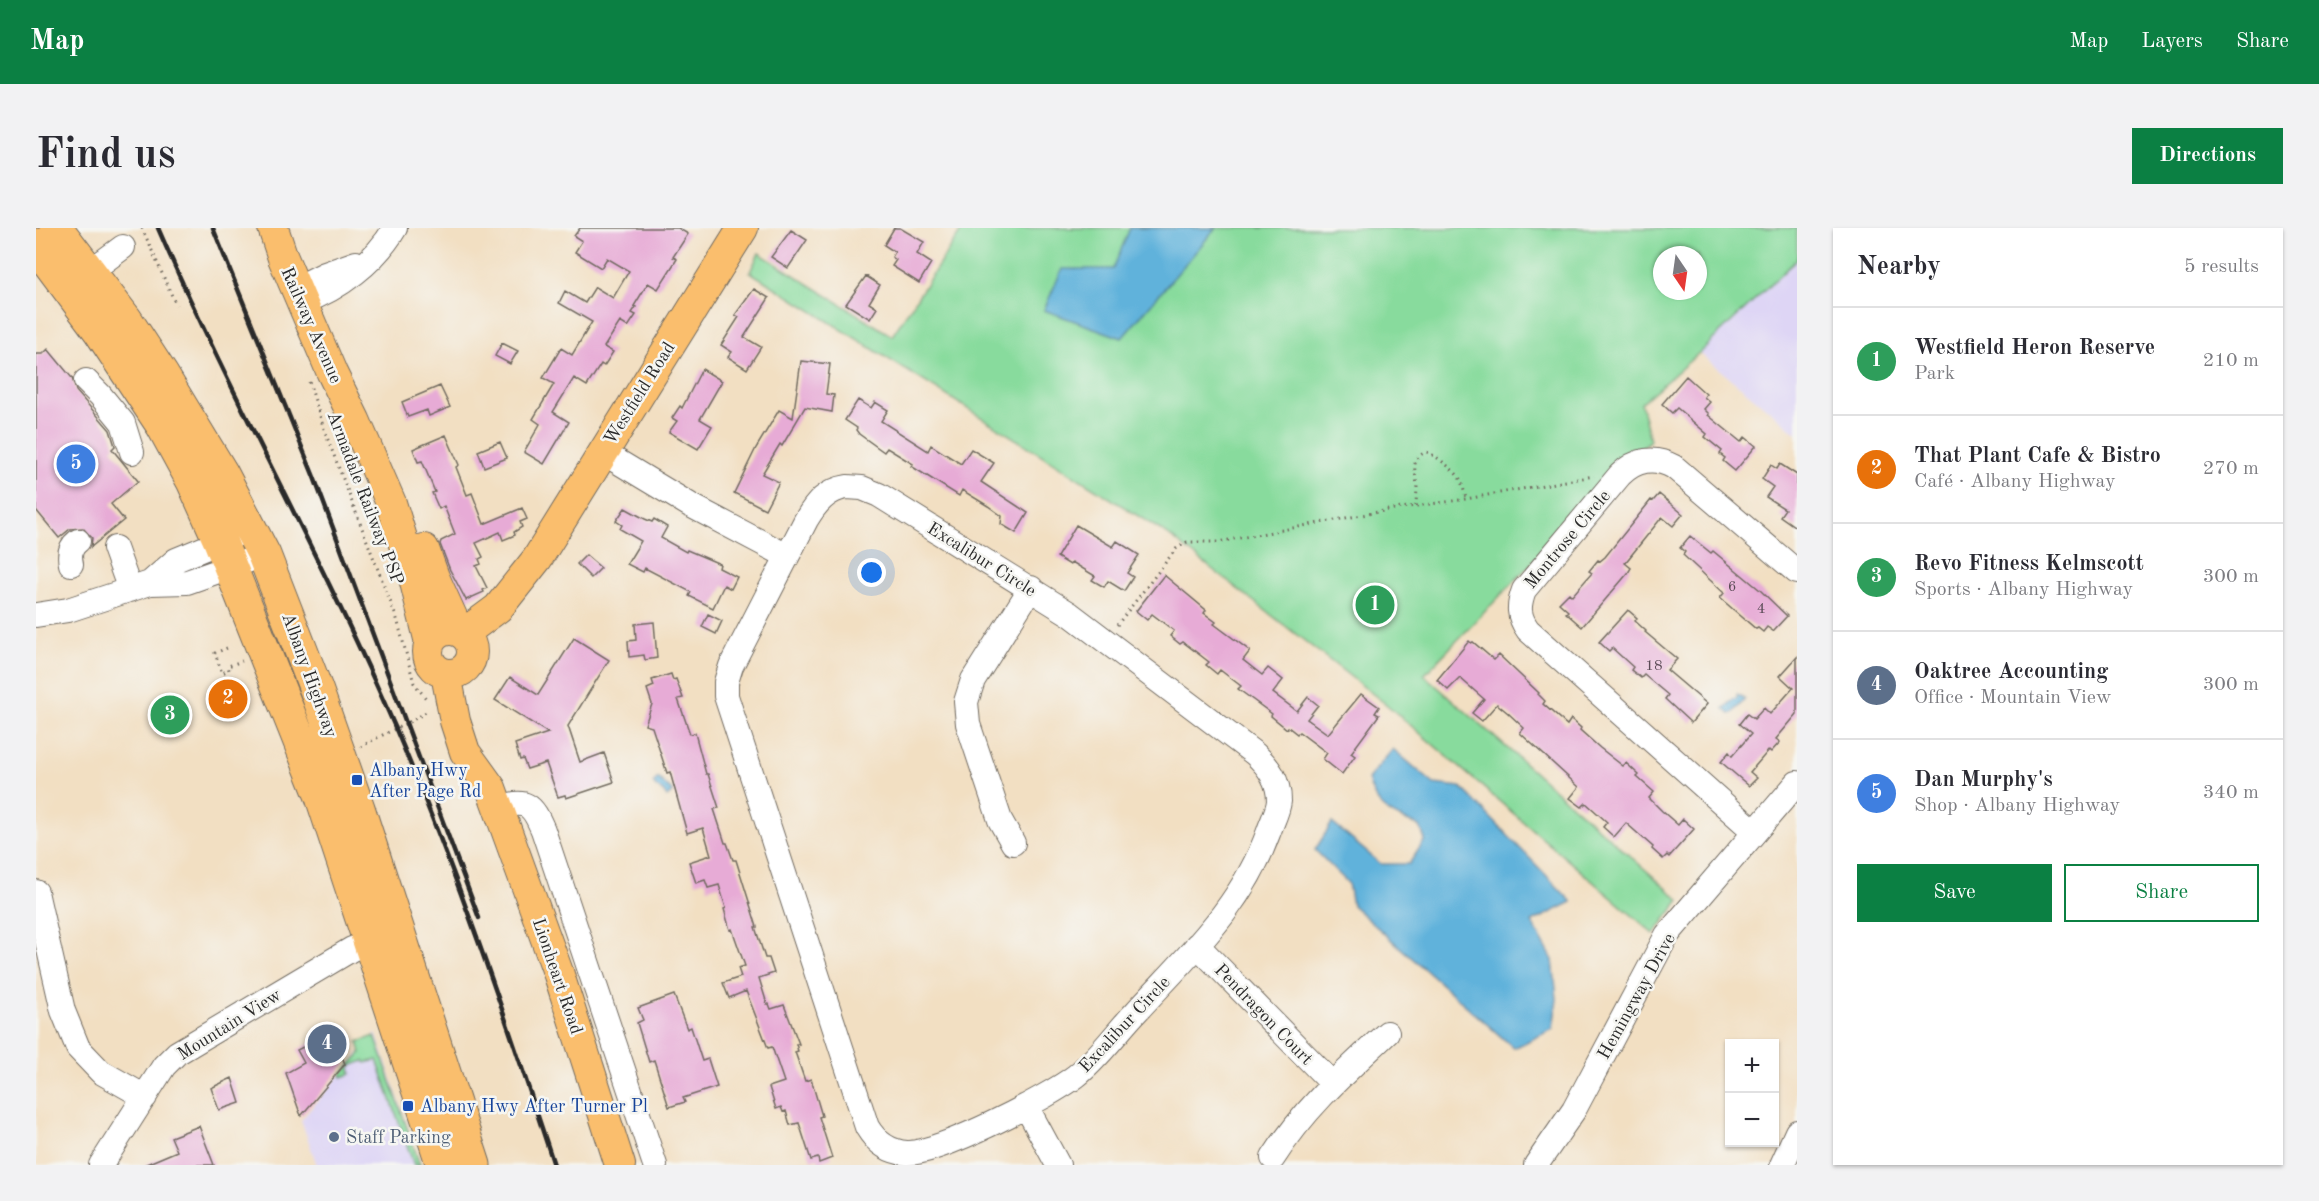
<!DOCTYPE html>
<html lang="en">
<head>
<meta charset="utf-8">
<style>
  :root { --surface:#fff; --page:#f2f2f3; --text:#2b2b33; --muted:#7c7c81; --line:#e1e1e2; --accent:#0b8043 }
  body { margin:0; font-family:"Old Standard TT",serif; background:var(--page); color:var(--text) }
  .controls { position:absolute; right:18px; bottom:18px; display:grid; overflow:hidden; border-radius:0px; box-shadow:0 2px 4px #0004 }
  .controls button { width:54px; height:54px; display:grid; place-items:center; padding:0; border:0; border-bottom:2px solid var(--line); background:var(--surface); color:var(--text); font:30px sans-serif }
  .compass { position:absolute; left:1617px; top:18px; width:54px; height:54px; border-radius:50%; background:var(--surface); box-shadow:0 2px 4px #0004; rotate:167deg }
  .you { position:absolute; left:836px; top:345px; width:21px; height:21px; margin:-15px; border:4px solid #fff; border-radius:50%; background:#1a73e8; box-shadow:0 0 0 9px #1a73e833 }
  .badge { display:grid; place-items:center; width:39px; height:39px; border-radius:50%; background:var(--accent); color:#fff; font-size:20px; font-weight:700 }
  .pin { position:absolute; translate:-50% -50%; border:3px solid #fff; box-shadow:0 2px 6px #0006 }
  .list { margin:0; padding:0; list-style:none }
  h2 { display:flex; justify-content:space-between; align-items:center; height:78px; margin:0; padding:0 24px; font-size:26px }
  h2 small { font-size:20px; font-weight:400; color:var(--muted) }
  .list li { display:grid; grid-template-columns:39px 1fr auto; gap:18px; align-items:center; box-sizing:border-box; height:108px; padding:0 24px; border-top:2px solid var(--line) }
  .list b { display:block; font-size:22px; white-space:nowrap }
  .list p { margin:0; font-size:20px; white-space:nowrap; color:var(--muted) }
  .list em { font-size:20px; font-style:normal; color:var(--muted) }
  .actions { display:flex; gap:12px; padding:18px 24px }
  .actions a { flex:1; padding:14px 0; border:2px solid var(--accent); border-radius:0px; text-align:center; font-size:21px; color:var(--accent) }
  .actions .main { background:var(--accent); color:#fff }
  .map { position:relative; flex:none; width:1761px; height:937px; overflow:hidden; border-radius:0px }
  header { display:flex; align-items:center; gap:36px; box-sizing:border-box; height:84px; padding:0 30px; background:var(--accent); color:#fff }
  header strong { font-size:28px }
  nav { display:flex; gap:33px; margin-inline-start:auto; font-size:21px }
  .intro { display:flex; align-items:center; justify-content:space-between; box-sizing:border-box; height:144px; padding:0 36px }
  h1 { margin:0; font-size:42px }
  .button { padding:15px 27px; border-radius:0px; background:var(--accent); color:#fff; font-size:21px; font-weight:700 }
  main { display:flex; gap:36px; padding:0 36px }
  aside { flex:1; background:var(--surface); border-radius:0px; box-shadow:0 2px 4px #0004 }
  .map>svg:first-child { display:block }
  .built { fill:#ded5f5 }
  .green { fill:#88db9d; stroke:#5a8364; stroke-width:1.5; fill-rule:evenodd }
  .water { fill:#60b2db; stroke:#466e83; stroke-width:1.5 }
  .building { fill:#e7abd6 }
  .lines { fill:none; stroke-linecap:round; stroke-linejoin:round }
  .minor-casing { stroke:#716a60; stroke-width:26 }
  .major-casing { stroke:#716a60; stroke-width:32 }
  .highway-casing { stroke:#716a60; stroke-width:35 }
  .path { stroke:#716a60; stroke-width:3; stroke-dasharray:1.5 4.5; stroke-linecap:butt }
  .minor { stroke:#fff; stroke-width:24 }
  .major { stroke:#fabe6d; stroke-width:30 }
  .highway { stroke:#fabe6d; stroke-width:33 }
  .rail { stroke:#2b2b2b; stroke-width:4.5 }
  .transit-dot { fill:#1a4fb4; stroke:#f6f6f2; stroke-width:2 }
  .service-dot { fill:#5c6f8a; stroke:#f6f6f2; stroke-width:2 }
  .labels { text-anchor:middle; stroke-width:5; stroke-linejoin:round; paint-order:stroke }
  .number-label { font-size:15px; fill:#5a4b56 }
  .street-label { font-size:18px; fill:#2b2b2b; stroke:#f6f6f2 }
  .transit-label { font-size:18px; fill:#164399; stroke:#f6f6f2; text-anchor:start }
  .service-label { font-size:18px; fill:#4e5e75; stroke:#f6f6f2; text-anchor:start }
</style>
</head>
<body>
<header>
<strong>Map</strong>
<nav><a>Map</a><a>Layers</a><a>Share</a></nav>
</header>
<div class="intro"><h1>Find us</h1><a class="button">Directions</a></div>
<main>
<div class="map">
<svg width="1761" height="937" viewBox="0 0 1761 937">
  <rect width="100%" height="100%" fill="#f6f6f2"/>
  <filter id="ink" filterUnits="userSpaceOnUse"><feTurbulence type="fractalNoise" baseFrequency=".0167" numOctaves="2"/><feDisplacementMap in="SourceGraphic" scale="12" xChannelSelector="R" yChannelSelector="G"/><feConvolveMatrix kernelMatrix="1 2 1 2 8 2 1 2 1" color-interpolation-filters="sRGB"/></filter>
  <filter id="wash" filterUnits="userSpaceOnUse"><feTurbulence type="fractalNoise" baseFrequency=".008" numOctaves="4" result="noise"/><feDisplacementMap in="SourceGraphic" scale="24" xChannelSelector="R" yChannelSelector="G"/><feGaussianBlur stdDeviation="1.35" result="paint"/><feColorMatrix in="noise" values="0 0 0 0 0 0 0 0 0 0 0 0 0 0 0 0 0 1.4 0 .05"/><feComposite in="paint" operator="in"/></filter>
  <g filter="url(#wash)">
    <rect width="100%" height="100%" fill="#f2dfc2"/>
    <!-- built -->
    <path class="built" d="M1761,31V205L1663,125Z
      M340,805L385,937H281L265,892Z"/>
    <!-- green -->
    <path class="green" d="M927,0H1761V31L1663,125L1605,175L1614,212L1388,447L1644,672L1618,706L1351,477L1131,306L714,44L723,25L856,108ZM1626,27H1662V63H1626Z
      M339,808L384,937H378L341,832L330,835L328,833L314,838L315,846L306,849L305,846L325,825L322,814Z"/>
    <!-- water -->
    <path class="water" d="M1094,0H1180L1086,110L1008,82L1026,41H1077Z
      M1701,466L1709,471L1698,484L1694,486L1688,481L1697,471L1701,470Z
      M1357,521L1398,556L1425,559L1536,674L1496,694L1517,732L1521,771L1517,801L1478,820L1316,677L1312,655L1279,622L1296,595L1345,636H1373L1389,612L1384,598C1358,589 1339,581 1332,551Z
      M622,550L637,564L631,569L627,563L621,560L617,555Z"/>
    <g id="blocks">
      <!-- building -->
      <path class="building" d="M544,0H642L652,6L637,29L641,31L622,61L612,55L598,78L600,79L596,85L600,87L592,99L584,94L568,119L577,124L568,138L565,136L551,158L538,150L517,184L533,194L508,236L488,224L504,196L497,191L518,156L507,150L525,120L536,127L556,94L523,75L529,63L549,75L559,59L577,70L593,43L571,30L565,40L539,24L546,13L538,8Z
        M858,0H864L888,14L881,26L895,35L883,55L856,38L860,32L856,29L859,24L848,17Z
        M755,2L771,12L752,40L735,29Z
        M830,48L844,57L833,75L841,80L834,91L810,76Z
        M718,61L733,70L708,109L725,119L711,141L692,129L696,124L685,117L703,89L699,87Z
        M466,115L482,123L474,136L459,128Z
        M12,121L36,150L40,163L74,202L79,218L76,221L102,253L75,276L88,292L55,319L56,310L47,300L34,301L23,310L0,282V126H7Z
        M765,133L794,136L790,166L798,167L796,184L769,179L746,218L744,216L726,246L743,254L729,281L698,265L720,220L743,182L757,190Z
        M666,141L686,153L664,191L676,198L662,221L633,204L641,193L636,190L644,178L646,180Z
        M1650,148L1670,166L1668,169L1674,174L1668,181L1673,186L1672,187L1705,214L1709,209L1720,218L1699,243L1687,233L1689,230L1684,226L1686,223L1669,209L1671,206L1641,180L1636,185L1626,176Z
        M404,158L414,179L393,188L391,182L372,189L366,174Z
        M822,172L835,180L839,174L852,182L845,193L892,223L895,217L925,236L935,221L958,235L945,254L992,285L980,305L965,296L966,288L952,278L926,262L923,268L875,238L877,236L851,220L848,224L823,206L820,202L821,200L809,192Z
        M410,207L423,237L420,239L431,267L436,265L448,296L486,280L491,291L484,294L486,299L478,304L479,307L467,312L464,304L440,315L447,329L443,331L445,336L440,338L451,360L447,362L448,364L430,372L414,342L404,316L405,313L419,306L408,278L403,281L396,265L399,264L386,233L382,234L377,221Z
        M464,214L471,230L448,239L442,223Z
        M1744,236L1761,247V300L1744,288L1749,281L1730,269L1737,259L1726,251L1735,237L1741,241Z
        M1623,266L1647,286L1637,298L1626,289L1589,335L1595,340L1592,345L1546,399L1530,385L1532,383L1523,375L1533,365L1536,368L1556,345L1553,343L1562,332L1564,333L1569,329L1615,272L1617,273Z
        M589,280L609,291L616,294L618,291L631,299L625,310L650,324L651,322L684,336L683,340L701,349L695,361L688,357L677,380L653,368L655,364L609,340L607,344L591,336L605,313L584,301L586,297L580,293Z
        M1040,297L1077,319L1081,313L1103,327L1091,345L1097,349L1088,363L1072,353L1068,359L1056,352L1059,348L1036,334L1034,337L1021,329Z
        M1654,308L1675,325L1677,323L1724,362L1751,388L1737,403L1731,399L1727,404L1722,400L1720,401L1684,370L1688,365L1647,327L1649,324L1644,320Z
        M550,327L565,340L555,350L541,336Z
        M1128,347L1170,382L1168,385L1180,394L1178,396L1214,423L1207,432L1226,447L1232,440L1247,452L1237,465L1261,483L1272,469L1282,477L1271,491L1292,506L1325,466L1343,479L1339,485L1343,487L1315,525L1319,528L1306,546L1287,531L1291,525L1263,504L1261,506L1252,499L1251,501L1235,488L1236,486L1202,461L1205,458L1184,442L1181,446L1170,437L1173,434L1147,414L1144,416L1134,408L1138,403L1116,386L1111,392L1100,383Z
        M1592,382L1601,390L1599,393L1610,403L1609,404L1641,431L1631,442L1671,476L1655,495L1629,471L1632,467L1608,447L1605,450L1595,442L1597,439L1576,420L1573,423L1563,414Z
        M672,386L686,393L680,406L666,399Z
        M618,394L621,430L609,432L608,427L593,429L592,413L600,412L599,396Z
        M538,410L573,432L532,498L544,534L568,525L578,554L530,570L529,567L522,569L510,535L491,541L487,531L484,532L479,516L512,505L459,472L474,449L502,467Z
        M1433,413L1435,415L1437,414L1458,432L1463,427L1503,465L1502,466L1509,473L1507,476L1531,497L1535,491L1545,500L1544,502L1564,520L1587,538L1590,535L1603,547L1601,549L1618,564L1613,570L1626,583L1642,597L1647,591L1658,601L1633,629L1631,627L1627,631L1616,621L1617,619L1590,595L1578,609L1567,599L1571,594L1550,575L1546,579L1534,570L1543,559L1484,505L1488,500L1472,485L1461,476L1446,493L1436,485L1448,471L1424,450L1412,462L1401,452Z
        M1761,429V486L1740,511L1744,514L1735,524L1733,522L1714,544L1721,550L1713,558L1685,534L1693,524L1696,528L1715,506L1703,496L1711,486L1718,491L1728,480L1734,486L1757,460L1744,448Z
        M635,446L637,452L640,451L647,470L642,471L654,506L659,505L670,546H672L683,580L678,581L689,615H691L697,632H700L721,699H719L729,730H733L738,745L723,750L731,776H733L735,781L748,777L763,816H760L762,823L759,824L769,853L775,851L786,888L783,889L796,930L783,935L782,930L775,932L763,895L754,897L750,883L747,884L745,879L740,881L733,859L748,854L736,819L732,820L710,763L693,770L687,755L705,749L702,740L709,738L696,701L694,702L688,681L690,680L683,657L672,660L669,652L660,655L653,634L675,627L667,600L651,605L634,544L631,545L616,499L609,497L616,476L611,461L618,458L616,452Z
        M638,767L651,801L655,799L666,833L672,831L681,859L647,870L649,874L633,879L618,832L613,834L601,795L607,792L602,780Z
        M294,805L307,825L305,826L309,836L265,888L250,845L268,835L261,822Z
        M196,850L204,875L183,882L175,860Z
        M163,898L178,937H108L141,923L135,909Z"/>
    </g>
  </g>
  <g filter="url(#ink)">
    <use href="#blocks" fill-opacity="0" stroke="#716a60" stroke-width="1.5"/>
    <g class="lines">
      <defs>
        <path id="minor" d="M53,44L87,19
          M261,60L289,46L320,35
          M267,74C303,61 339,34 359,0
          M50,153L64,167L87,195L96,224
          M566,224L654,277L751,328
          M811,259L826,260L843,267L1034,386L1219,526C1233,539 1243,553 1243,573C1242,583 1236,594 1233,603C1206,679 1152,727 1099,785C1080,805 1062,831 1040,848C1013,869 903,926 871,925C853,924 840,914 831,899L690,468V454L695,438L770,292C780,275 791,262 811,259Z
          M79,320L94,362
          M35,336C33,327 34,319 42,313
          M114,355L140,332L198,308
          M0,387L32,382L114,355L151,354L228,327
          M462,581C490,570 496,576 507,602L619,937
          M1719,604L1492,402C1482,388 1482,378 1488,362L1584,247C1600,231 1618,228 1638,239L1761,344
          M977,615L964,592L932,496L930,474L937,452L995,360
          M0,664L27,783L42,820L65,844L109,869
          M1161,717L1296,855
          M990,878L1022,937
          M1237,930C1268,881 1309,844 1351,805
          M65,937L128,838L141,825L316,721L347,710
          M1500,937L1538,882L1631,707L1761,555
          M1746,937L1761,904"/>
        <path id="major" d="M237,0L247,30L296,145L319,192L355,275L376,342L394,415
          M388,321L398,349L423,404
          M392 424a22 22 0 1 1 44 0a22 22 0 1 1-44 0Z
          M427,406L462,380L501,331L707,0
          M410,446L419,493L429,524L455,560L523,747L584,937"/>
        <path id="highway" d="M20,0L90,92L126,147L186,246L228,327L280,461L322,580L438,937
          M0,17L64,103L127,198L157,253L184,313L286,569L407,937"/>
      </defs>
      <!-- minor casing -->
      <use href="#minor" class="minor-casing"/>
      <!-- major casing -->
      <use href="#major" class="major-casing"/>
      <!-- highway casing -->
      <use href="#highway" class="highway-casing"/>
      <!-- path -->
      <path class="path" d="M106,0L140,77
        M273,154L289,204L361,391L378,455L392,473
        M1380,278C1380,272 1381,265 1381,258C1380,244 1373,231 1390,224C1397,225 1421,244 1424,251C1427,257 1428,264 1430,270
        M1081,397L1140,321L1151,314H1182L1358,281L1424,272L1558,248
        M191,420L179,425L186,445L193,442L192,438L206,433
        M325,519C347,505 372,497 393,482"/>
      <!-- minor -->
      <use href="#minor" class="minor"/>
      <!-- major -->
      <use href="#major" class="major"/>
      <!-- highway -->
      <use href="#highway" class="highway"/>
      <!-- rail -->
      <path class="rail" d="M122,0C195,169 286,330 359,499C420,642 470,790 518,937
        M177,0L278,249L443,690"/>
    </g>
  </g>
  <!-- markers -->
  <g class="transit-dot">
    <rect x="315" y="546" width="12" height="12" rx="3"/>
    <rect x="366" y="872" width="12" height="12" rx="3"/>
  </g>
  <circle class="service-dot" cx="298" cy="909" r="6"/>
  <g class="labels">
    <!-- number labels -->
    <g class="number-label">
      <text x="1696" y="363">6</text>
      <text x="1725" y="385">4</text>
      <text x="1618" y="442">18</text>
    </g>
    <!-- street labels -->
    <g class="street-label">
      <text transform="translate(276 97) rotate(66)" y="6">Railway Avenue</text>
      <text transform="translate(603 165) rotate(-58)" y="6">Westfield Road</text>
      <text transform="translate(330 270) rotate(69)" y="6">Armadale Railway PSP</text>
      <text transform="translate(1531 311) rotate(-50)" y="6">Montrose Circle</text>
      <text transform="translate(946 331) rotate(32)" y="6">Excalibur Circle</text>
      <text transform="translate(274 447) rotate(70)" y="6">Albany Highway</text>
      <text transform="translate(522 748) rotate(71)" y="6">Lionheart Road</text>
      <text transform="translate(1600 768) rotate(-61)" y="6">Hemingway Drive</text>
      <text transform="translate(1228 786) rotate(46)" y="6">Pendragon Court</text>
      <text transform="translate(193 796) rotate(-32)" y="6">Mountain View</text>
      <text transform="translate(1088 796) rotate(-47)" y="6">Excalibur Circle</text>
    </g>
    <!-- transit labels -->
    <g class="transit-label">
      <text x="333" y="548">Albany Hwy<tspan x="333" dy="21">After Page Rd</tspan></text>
      <text x="384" y="884">Albany Hwy After Turner Pl</text>
    </g>
    <!-- service labels -->
    <g class="service-label">
      <text x="310" y="915">Staff Parking</text>
    </g>
  </g>
</svg>
<div class="controls">
<button>+</button>
<button>−</button>
</div>
<svg class="compass" viewBox="-18 -18 36 36"><path d="M0-13l5 13h-10z" fill="#e53935"/><path d="M0 13l5-13h-10z" fill="#7c7c81"/></svg>
<div class="you"></div>
<div class="pin badge" style="left:1339px;top:377px;background:#2e9e5b">1</div>
<div class="pin badge" style="left:192px;top:471px;background:#e8710a">2</div>
<div class="pin badge" style="left:134px;top:487px;background:#2e9e5b">3</div>
<div class="pin badge" style="left:291px;top:816px;background:#5c6f8a">4</div>
<div class="pin badge" style="left:40px;top:236px;background:#3f7fe0">5</div>
</div>
<aside>
<h2>Nearby<small>5 results</small></h2>
<ul class="list">
<li><span class="badge" style="background:#2e9e5b">1</span><div><b>Westfield Heron Reserve</b><p>Park</p></div><em>210 m</em></li>
<li><span class="badge" style="background:#e8710a">2</span><div><b>That Plant Cafe &amp; Bistro</b><p>Café · Albany Highway</p></div><em>270 m</em></li>
<li><span class="badge" style="background:#2e9e5b">3</span><div><b>Revo Fitness Kelmscott</b><p>Sports · Albany Highway</p></div><em>300 m</em></li>
<li><span class="badge" style="background:#5c6f8a">4</span><div><b>Oaktree Accounting</b><p>Office · Mountain View</p></div><em>300 m</em></li>
<li><span class="badge" style="background:#3f7fe0">5</span><div><b>Dan Murphy's</b><p>Shop · Albany Highway</p></div><em>340 m</em></li>
</ul>
<div class="actions"><a class="main">Save</a><a>Share</a></div>
</aside>
</main>
</body>
</html>
